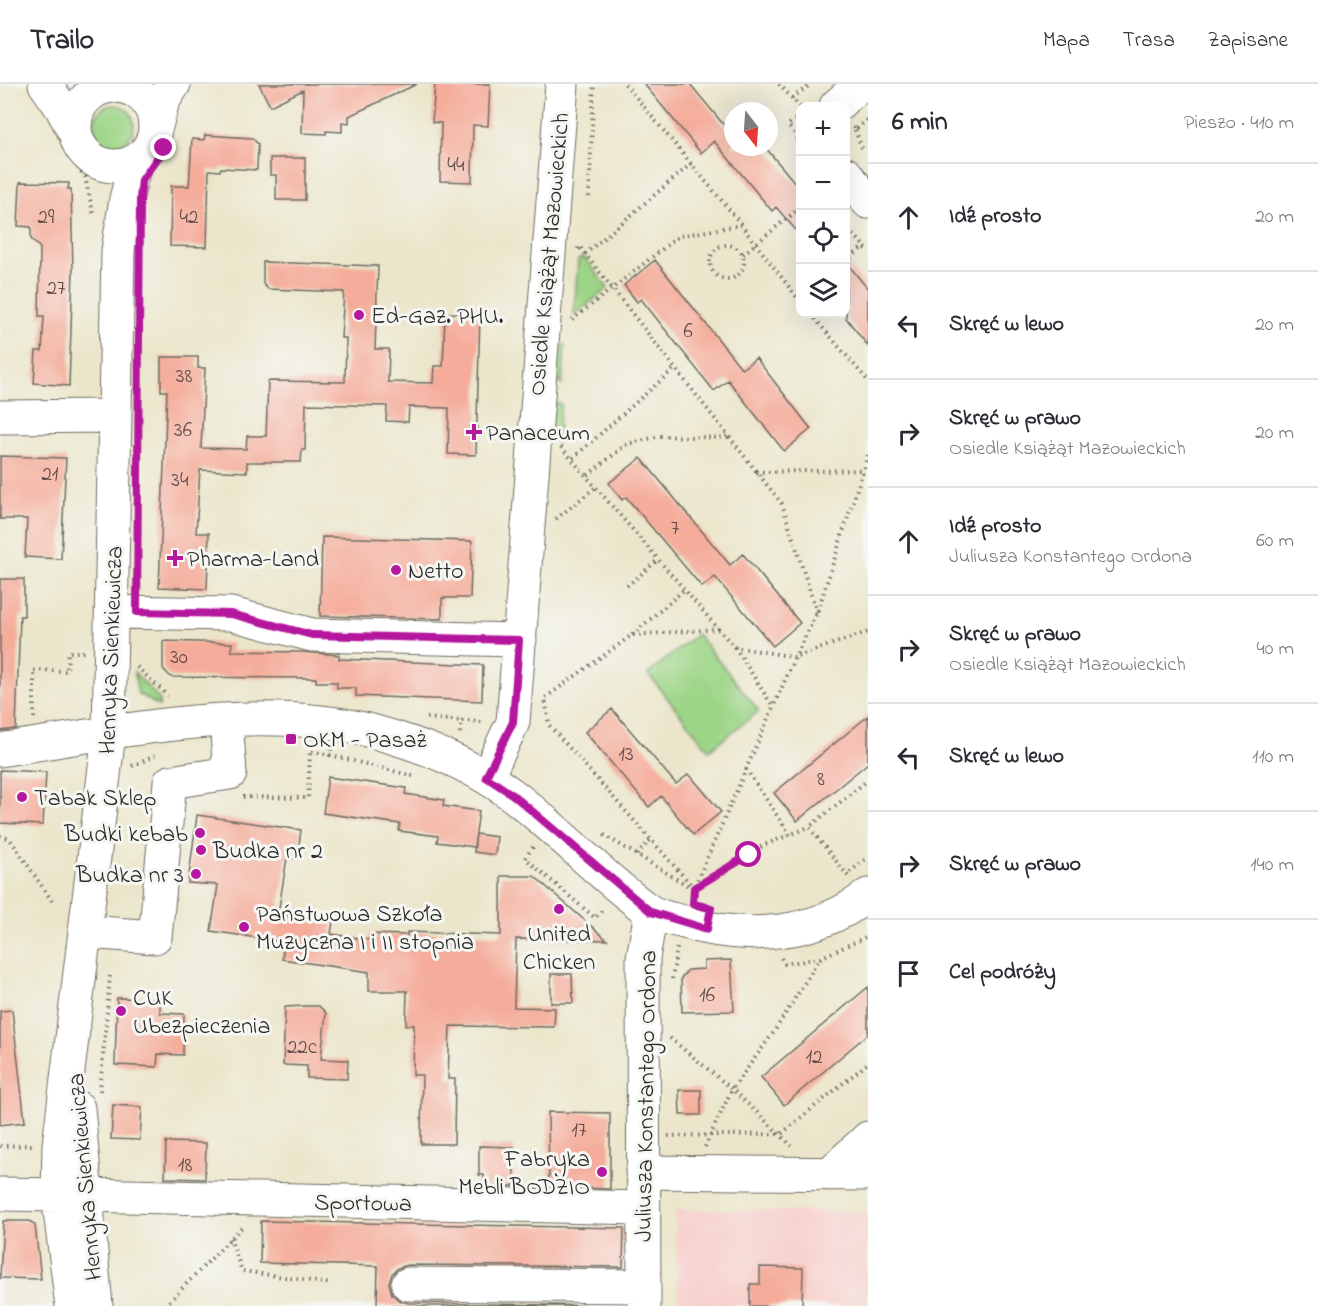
<!DOCTYPE html>
<html lang="pl">
<head>
<meta charset="utf-8">
<style>
  :root { --surface:#fff; --page:#f7f7f7; --text:#2b2b33; --muted:#7c7c81; --line:#e1e1e2 }
  body { margin:0; font-family:"Indie Flower",sans-serif; background:var(--page); color:var(--text) }
  .controls { position:absolute; right:18px; top:18px; display:grid; overflow:hidden; border-radius:12px; box-shadow:0 6px 24px #0002 }
  .controls button { width:54px; height:54px; display:grid; place-items:center; padding:0; border:0; border-bottom:2px solid var(--line); background:var(--surface); color:var(--text); font:30px sans-serif }
  .compass { position:absolute; left:724px; top:18px; width:54px; height:54px; border-radius:50%; background:var(--surface); box-shadow:0 6px 24px #0002; rotate:163deg }
  .stop { position:absolute; width:18px; height:18px; margin:-14px; border:4px solid #b5179e; border-radius:50%; background:#fff }
  .stop.end { background:#b5179e; border-color:#fff; box-shadow:0 2px 6px #0008 }
  .list { margin:0; padding:0; list-style:none }
  h2 { display:flex; justify-content:space-between; align-items:center; height:78px; margin:0; padding:0 24px; font-size:26px }
  h2 small { font-size:20px; font-weight:400; color:var(--muted) }
  .list li { display:grid; grid-template-columns:39px 1fr auto; gap:18px; align-items:center; box-sizing:border-box; height:108px; padding:0 24px; border-top:2px solid var(--line) }
  .list b { display:block; font-size:22px; white-space:nowrap }
  .list p { margin:0; font-size:20px; white-space:nowrap; color:var(--muted) }
  .list em { font-size:20px; font-style:normal; color:var(--muted) }
  .icon { flex:none; width:33px; height:33px; fill:none; stroke:currentColor; stroke-width:2; stroke-linecap:round; stroke-linejoin:round }
  .map { position:relative; flex:none; width:868px; height:1222px; overflow:hidden }
  header { display:flex; align-items:center; gap:36px; box-sizing:border-box; height:84px; padding:0 30px; background:var(--surface); border-bottom:2px solid var(--line) }
  header strong { font-size:28px }
  nav { display:flex; gap:33px; margin-inline-start:auto; font-size:21px }
  main { display:flex }
  aside { flex:1; background:var(--surface) }
  .map>svg:first-child { display:block }
  .built { fill:#f7d0cc }
  .green { fill:#9dd587; stroke:#648059; stroke-width:1.5 }
  .building { fill:#f5ac9a }
  .lines { fill:none; stroke-linecap:round; stroke-linejoin:round }
  .minor-casing { stroke:#6e6c63; stroke-width:35 }
  .path { stroke:#6e6c63; stroke-width:4; stroke-dasharray:1.5 4.5; stroke-linecap:butt }
  .minor { stroke:#fff; stroke-width:33 }
  .route { stroke:#b5179e; stroke-width:8 }
  .poi-dot { fill:#b5179e; stroke:#f6f6f2; stroke-width:2 }
  .labels { text-anchor:middle; stroke-width:6; stroke-linejoin:round; paint-order:stroke }
  .number-label { font-size:21px; fill:#5e4b47 }
  .street-label { font-size:24px; fill:#2b2b2b; stroke:#f6f6f2 }
  .poi-label { font-size:24px; fill:#2b2b2b; stroke:#f6f6f2; text-anchor:start }
</style>
</head>
<body>
<header>
<strong>Trailo</strong>
<nav><a>Mapa</a><a>Trasa</a><a>Zapisane</a></nav>
</header>
<main>
<div class="map">
<svg width="868" height="1222" viewBox="0 0 868 1222">
  <rect width="100%" height="100%" fill="#f6f6f2"/>
  <filter id="ink" filterUnits="userSpaceOnUse"><feTurbulence type="fractalNoise" baseFrequency=".0167" numOctaves="2"/><feDisplacementMap in="SourceGraphic" scale="12" xChannelSelector="R" yChannelSelector="G"/><feConvolveMatrix kernelMatrix="1 2 1 2 8 2 1 2 1" color-interpolation-filters="sRGB"/></filter>
  <filter id="wash" filterUnits="userSpaceOnUse"><feTurbulence type="fractalNoise" baseFrequency=".008" numOctaves="4" result="noise"/><feDisplacementMap in="SourceGraphic" scale="24" xChannelSelector="R" yChannelSelector="G"/><feGaussianBlur stdDeviation="1.35" result="paint"/><feColorMatrix in="noise" values="0 0 0 0 0 0 0 0 0 0 0 0 0 0 0 0 0 1.4 0 .05"/><feComposite in="paint" operator="in"/></filter>
  <g filter="url(#wash)">
    <rect width="100%" height="100%" fill="#ebe6cb"/>
    <!-- built -->
    <path class="built" d="M675,1126L868,1128V1222H678Z"/>
    <!-- green -->
    <path class="green" d="M94 41a20 20 0 1 1 40 0a20 20 0 1 1-40 0Z
      M584,173L608,204L574,231L578,176Z
      M560,260L565,261L562,301L554,294L555,262Z
      M556,319L561,320L557,358L544,342L551,322Z
      M697,550L759,627L709,666L648,590Z
      M134,588L160,616L159,622L138,610Z"/>
    <g id="blocks">
      <!-- building -->
      <path class="building" d="M259,0H417L349,32V39L342,38V48L326,47V50L302,49L303,6L270,22Z
        M435,0H490L488,42L473,41L472,98L440,97L441,39L432,38Z
        M644,0H690L733,52V63H765L801,106V152L776,123L772,127L714,57L701,69Z
        M205,51L252,54L258,60L257,86L221,84L220,87L209,86L207,163L170,162L171,102H189L192,55L204,56Z
        M270,74H305V116H276V91H270Z
        M20,98L69,99L68,105H71L73,187L69,302L34,299L36,267H42L44,232H39L40,164L31,155V143L18,142Z
        M655,176L742,285L756,274L811,345L784,367L728,296L714,307L641,215L637,218L624,201Z
        M263,178L378,182L375,265H389L388,298L433,299L434,282H443L445,229L480,230L476,371L448,370L449,324L409,323L408,338L386,337L387,322L306,320L305,366H302L301,378H247V388L200,386L196,449H209L207,505L159,503L167,307H161V273H198V284H205L201,364L246,365L247,352H266L268,297L345,298L346,254H341L344,208L268,205L263,200Z
        M846,178L868,205V262L846,234Z
        M0,372L66,374L61,475L25,473L27,435H0Z
        M641,374L730,481L743,470L800,539L773,562L715,493L702,503L626,413L622,416L609,399Z
        M322,453L472,457L470,514H442V535L320,532Z
        M0,495H24V532H20L16,645L0,647Z
        M163,557L232,559L231,567L302,568L339,571V575L483,581L482,617L356,612V604H337V598H316V594L171,593L163,585Z
        M612,625L676,700L689,690L721,728L693,751L661,712L649,723L585,648Z
        M868,632V679L797,737L774,709Z
        M0,686L46,688L43,741L0,739Z
        M328,693L406,704L405,710L444,716L443,722L479,727L474,763L437,758L438,752L399,747L400,740L323,729Z
        M197,731L301,746L297,775L287,774L278,830L333,838L331,850L370,856V850L407,851V848L501,851V792H534L607,856L516,855L514,923L555,924L554,943L450,942L448,995H455L454,1060H421L422,991H413L414,941H406L407,907H369V888L282,875L284,858L211,847L218,801L188,799Z
        M476,750L497,753L495,771L474,768Z
        M731,876L734,927L682,928L681,894L688,886L704,885V877Z
        M551,890H572L573,919H551Z
        M868,903V950L784,1021L761,993Z
        M117,914L160,915V929L184,930L183,971L158,970L157,983L115,981Z
        M306,922H319L326,929L321,975L348,976L347,995L307,994V982L283,981L285,923Z
        M12,926L25,1038L0,1041V927Z
        M679,1006H701V1031H680Z
        M113,1021L142,1023L140,1056L111,1055Z
        M548,1028L610,1029V1105L549,1103Z
        M166,1058L206,1059L205,1095L165,1094Z
        M479,1062L514,1063V1102H484V1091H479Z
        M3,1137H30L35,1141L41,1195L0,1194Z
        M261,1137L624,1144L623,1183L408,1181L398,1184L392,1190L389,1199L392,1210L399,1216L408,1219L611,1222H377L378,1182L260,1179Z
        M760,1183L803,1184L802,1222H750V1200H760Z"/>
    </g>
  </g>
  <g filter="url(#ink)">
    <use href="#blocks" fill-opacity="0" stroke="#6e6c63" stroke-width="1.5"/>
    <g class="lines">
      <defs>
        <path id="minor" d="M45,0L61,23L76,51
          M75 42a40 40 0 1 1 80 0a40 40 0 1 1-80 0Z
          M836,22L861,0
          M156,42L163,17L174,0
          M846,90L868,118
          M0,333L115,332
          M113,528L231,530L312,551L520,556
          M0,666C117,648 259,617 375,648C422,661 472,681 511,710C559,746 600,792 648,826C658,833 673,835 684,838C746,857 815,852 868,811
          M487,693L513,638L562,0
          M86,848L155,853L170,698L230,689L226,637
          M78,1024L96,1222
          M642,1088L868,1090
          M829,1090L868,1054
          M0,1110L58,1111
          M85,1111L642,1124
          M408,1200L643,1202
          M72,1222L58,1111L59,1061L109,650L118,167L126,115L136,76
          M644,1222L643,874L651,828"/>
      </defs>
      <!-- minor casing -->
      <use href="#minor" class="minor-casing"/>
      <!-- path -->
      <path class="path" d="M625,0L741,140
        M779,0L800,23
        M792,14L811,0
        M800,32L788,41L800,58
        M853,43L855,46L868,35
        M855,46L862,64
        M74,78L85,93L94,132
        M589,113L594,0
        M846,141L868,167
        M710 178a17 17 0 1 1 34 0a17 17 0 1 1-34 0Z
        M578,165L579,162L782,420L817,529
        M585,170L691,80
        M743,170L800,124
        M846,178L864,162
        M811,230L868,297
        M572,236L679,152L741,141L800,217
        M561,363L734,563L795,573L817,529L868,371
        M573,374L675,284
        M756,388L863,386
        M588,391L627,360L660,352L725,354L728,352
        M556,435L597,402
        M627,502L659,475
        M632,551L685,505
        M735,563L773,623
        M137,583L168,612
        M34,634V586L67,587L68,568H85
        M427,634L462,637
        M460,649L462,637L484,638
        M331,665L330,671L413,692
        M132,682L155,672
        M746,685L790,751
        M243,713L308,714L310,667L330,671
        M604,751L690,803
        M0,752L10,755L52,817
        M533,763L525,774L595,834L603,825
        M637,771L650,756
        M850,788L868,773
        M848,792L809,743L868,696
        M694,804L549,641L545,614L632,551L719,545
        M694,804L764,761L809,743
        M693,813L694,804L795,573L868,548
        M781,874L785,880L820,874
        M672,895L677,864
        M670,954L732,1005L792,1062
        M100,1007L110,892
        M668,1052L781,1050L868,979
        M0,1062L32,1061
        M705,1063L732,1005L774,948L820,874L868,852
        M230,1154L242,1187L332,1200
        M165,1222L243,1142"/>
      <!-- minor -->
      <use href="#minor" class="minor"/>
    </g>
  </g>
  <g class="lines" filter="url(#ink)">
    <!-- route -->
    <path class="route" d="M164,64L142,96L140,114L137,528L231,530L312,551L519,556L513,638L486,693L513,711L651,828L707,845L711,824L693,820L694,804L749,771"/>
  </g>
  <!-- markers -->
  <g class="poi-dot">
    <circle cx="359" cy="231" r="6"/>
    <path d="M471 339h6v6h6v6h-6v6h-6v-6h-6v-6h6z"/>
    <path d="M172 465h6v6h6v6h-6v6h-6v-6h-6v-6h6z"/>
    <circle cx="396" cy="486" r="6"/>
    <rect x="285" y="649" width="12" height="12" rx="3"/>
    <circle cx="22" cy="713" r="6"/>
    <circle cx="200" cy="749" r="6"/>
    <circle cx="201" cy="766" r="6"/>
    <circle cx="196" cy="790" r="6"/>
    <circle cx="559" cy="825" r="6"/>
    <circle cx="244" cy="843" r="6"/>
    <circle cx="121" cy="927" r="6"/>
    <circle cx="602" cy="1088" r="6"/>
  </g>
  <g class="labels">
    <!-- number labels -->
    <g class="number-label">
      <text x="456" y="87">44</text>
      <text x="46" y="139">29</text>
      <text x="189" y="139">42</text>
      <text x="56" y="210">27</text>
      <text x="688" y="253">6</text>
      <text x="184" y="298">38</text>
      <text x="183" y="352">36</text>
      <text x="50" y="396">21</text>
      <text x="180" y="402">34</text>
      <text x="675" y="450">7</text>
      <text x="179" y="579">30</text>
      <text x="626" y="676">13</text>
      <text x="821" y="701">8</text>
      <text x="707" y="917">16</text>
      <text x="302" y="969">22c</text>
      <text x="814" y="979">12</text>
      <text x="579" y="1052">17</text>
      <text x="185" y="1087">18</text>
    </g>
    <!-- street labels -->
    <g class="street-label">
      <text transform="translate(548 170) rotate(-85)" y="8">Osiedle Książąt Mazowieckich</text>
      <text transform="translate(110 566) rotate(-88)" y="8">Henryka Sienkiewicza</text>
      <text transform="translate(645 1012) rotate(-89)" y="8">Juliusza Konstantego Ordona</text>
      <text transform="translate(84 1093) rotate(-95)" y="8">Henryka Sienkiewicza</text>
      <text transform="translate(363 1118) rotate(1)" y="8">Sportowa</text>
    </g>
    <!-- poi labels -->
    <g class="poi-label">
      <text x="371" y="239">Ed-Gaz. PHU.</text>
      <text x="486" y="356">Panaceum</text>
      <text x="187" y="482">Pharma-Land</text>
      <text x="408" y="494">Netto</text>
      <text x="303" y="663">OKM - Pasaż</text>
      <text x="34" y="721">Tabak Sklep</text>
      <text x="188" y="757" text-anchor="end">Budki kebab</text>
      <text x="213" y="774">Budka nr 2</text>
      <text x="184" y="798" text-anchor="end">Budka nr 3</text>
      <text x="256" y="837">Państwowa Szkoła<tspan x="256" dy="28">Muzyczna I i II stopnia</tspan></text>
      <text x="559" y="857" text-anchor="middle">United<tspan x="559" dy="28">Chicken</tspan></text>
      <text x="133" y="921">CUK<tspan x="133" dy="28">Ubezpieczenia</tspan></text>
      <text x="590" y="1082" text-anchor="end">Fabryka<tspan x="590" dy="28">Mebli BODZIO</tspan></text>
    </g>
  </g>
</svg>
<div class="controls">
<button>+</button>
<button>−</button>
<button><svg class="icon" aria-label="locate" viewBox="0 0 24 24"><circle cx="12" cy="12" r="6"/><path d="M12 2v4M12 18v4M2 12h4M18 12h4"/></svg></button>
<button><svg class="icon" aria-label="layers" viewBox="0 0 24 24"><path d="M12 4l9 5-9 5-9-5zM3 14l9 5 9-5"/></svg></button>
</div>
<svg class="compass" viewBox="-18 -18 36 36"><path d="M0-13l5 13h-10z" fill="#e53935"/><path d="M0 13l5-13h-10z" fill="#7c7c81"/></svg>
<div class="stop" style="left:749px;top:771px"></div>
<div class="stop end" style="left:164px;top:64px"></div>
</div>
<aside>
<h2>6 min<small>Pieszo · 410 m</small></h2>
<ul class="list">
<li><svg class="icon" aria-label="ahead" viewBox="0 0 24 24"><path d="M12 20V5M6 11l6-6 6 6"/></svg><div><b>Idź prosto</b></div><em>20 m</em></li>
<li><svg class="icon" aria-label="left" viewBox="0 0 24 24"><path d="M17 20v-9H6M10 6l-5 5 5 5"/></svg><div><b>Skręć w lewo</b></div><em>20 m</em></li>
<li><svg class="icon" aria-label="right" viewBox="0 0 24 24"><path d="M7 20v-9h11M14 6l5 5-5 5"/></svg><div><b>Skręć w prawo</b><p>Osiedle Książąt Mazowieckich</p></div><em>20 m</em></li>
<li><svg class="icon" aria-label="ahead" viewBox="0 0 24 24"><path d="M12 20V5M6 11l6-6 6 6"/></svg><div><b>Idź prosto</b><p>Juliusza Konstantego Ordona</p></div><em>60 m</em></li>
<li><svg class="icon" aria-label="right" viewBox="0 0 24 24"><path d="M7 20v-9h11M14 6l5 5-5 5"/></svg><div><b>Skręć w prawo</b><p>Osiedle Książąt Mazowieckich</p></div><em>40 m</em></li>
<li><svg class="icon" aria-label="left" viewBox="0 0 24 24"><path d="M17 20v-9H6M10 6l-5 5 5 5"/></svg><div><b>Skręć w lewo</b></div><em>110 m</em></li>
<li><svg class="icon" aria-label="right" viewBox="0 0 24 24"><path d="M7 20v-9h11M14 6l5 5-5 5"/></svg><div><b>Skręć w prawo</b></div><em>140 m</em></li>
<li><svg class="icon" aria-label="arrive" viewBox="0 0 24 24"><path d="M6 21V4h12l-3 4 3 4H6"/></svg><div><b>Cel podróży</b></div></li>
</ul>
</aside>
</main>
</body>
</html>
